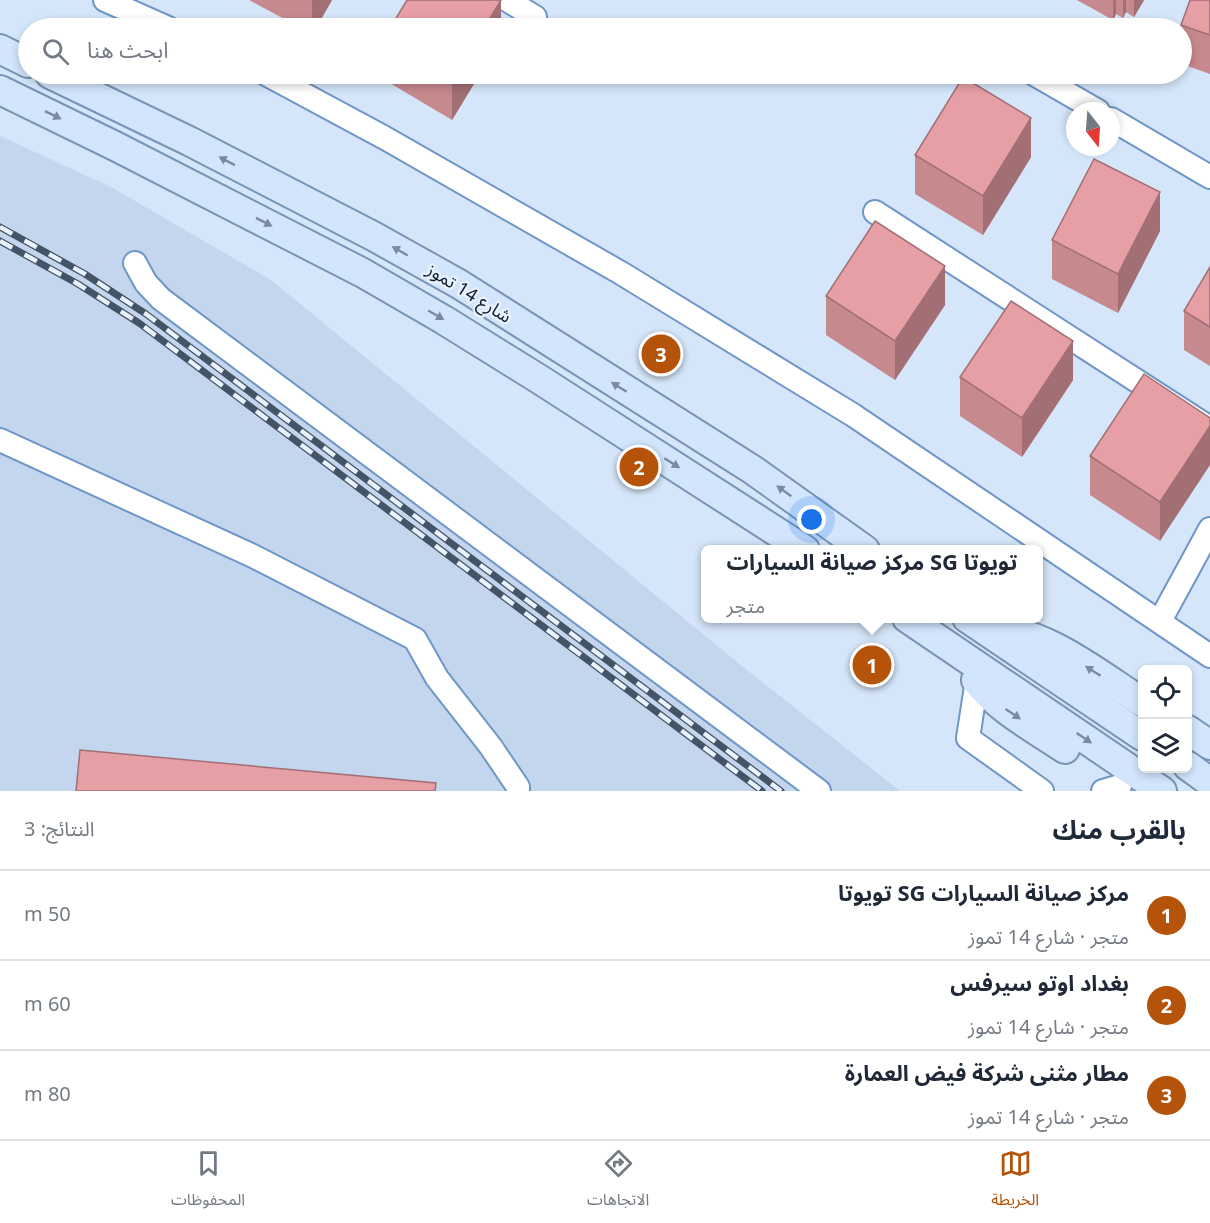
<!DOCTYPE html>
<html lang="ar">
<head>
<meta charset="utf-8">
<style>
  :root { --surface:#fff; --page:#f2f2f3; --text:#1f2937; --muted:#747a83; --line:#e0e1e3; --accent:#b45309 }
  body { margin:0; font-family:Georgia,"Noto Sans Arabic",serif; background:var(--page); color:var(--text); direction:rtl }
  .controls { position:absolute; right:18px; bottom:18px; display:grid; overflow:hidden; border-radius:9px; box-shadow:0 3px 9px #0003 }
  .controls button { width:54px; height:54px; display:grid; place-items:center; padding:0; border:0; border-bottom:2px solid var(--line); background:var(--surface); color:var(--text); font:30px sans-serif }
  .compass { position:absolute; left:1066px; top:102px; width:54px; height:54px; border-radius:50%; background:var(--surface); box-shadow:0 3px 9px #0003; rotate:163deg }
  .you { position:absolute; left:812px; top:520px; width:21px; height:21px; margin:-15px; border:4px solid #fff; border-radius:50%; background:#1a73e8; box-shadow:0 0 0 9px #1a73e833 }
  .badge { display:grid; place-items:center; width:39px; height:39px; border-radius:50%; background:var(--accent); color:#fff; font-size:20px; font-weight:700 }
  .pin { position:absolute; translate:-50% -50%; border:3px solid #fff; box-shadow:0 2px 6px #0006 }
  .popup { position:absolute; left:701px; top:545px; width:342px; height:78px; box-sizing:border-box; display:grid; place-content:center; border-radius:9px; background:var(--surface); filter:drop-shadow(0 2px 4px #0005); font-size:20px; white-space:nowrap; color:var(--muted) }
  .popup b { font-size:22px; color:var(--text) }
  .popup::after { content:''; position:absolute; left:50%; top:100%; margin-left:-12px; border:12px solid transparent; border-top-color:var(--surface) }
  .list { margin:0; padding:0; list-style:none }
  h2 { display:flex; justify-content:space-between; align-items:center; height:78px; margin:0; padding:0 24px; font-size:26px }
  h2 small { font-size:20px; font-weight:400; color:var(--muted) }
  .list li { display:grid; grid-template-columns:39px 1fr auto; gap:18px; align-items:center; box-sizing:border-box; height:90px; padding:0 24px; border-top:2px solid var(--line) }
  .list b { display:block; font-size:22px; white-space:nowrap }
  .list p { margin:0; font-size:20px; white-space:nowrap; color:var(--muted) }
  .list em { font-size:20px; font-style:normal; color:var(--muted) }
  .icon { flex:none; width:33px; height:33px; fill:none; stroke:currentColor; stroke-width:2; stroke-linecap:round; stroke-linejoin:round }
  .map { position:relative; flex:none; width:1210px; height:791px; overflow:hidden; direction:ltr }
  .search { position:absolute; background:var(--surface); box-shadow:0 3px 9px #0003; left:18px; right:18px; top:18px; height:66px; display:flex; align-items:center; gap:15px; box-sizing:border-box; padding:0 21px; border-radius:33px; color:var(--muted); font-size:22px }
  .sheet { height:348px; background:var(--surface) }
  nav { display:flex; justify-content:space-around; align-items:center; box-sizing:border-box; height:84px; border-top:2px solid var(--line); background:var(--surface); font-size:16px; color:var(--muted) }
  nav a { display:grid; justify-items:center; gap:3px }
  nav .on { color:var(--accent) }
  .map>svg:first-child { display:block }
  .built { fill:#c3d6ed }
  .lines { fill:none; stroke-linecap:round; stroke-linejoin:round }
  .minor-casing { stroke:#6e96c6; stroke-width:26 }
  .major-casing { stroke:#7994b4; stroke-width:32 }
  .minor { stroke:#fff; stroke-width:22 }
  .major { stroke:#d2e5fd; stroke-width:28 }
  .rail-casing { stroke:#435467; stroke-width:7 }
  .rail { stroke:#e9f2fd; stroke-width:4.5; stroke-dasharray:14; stroke-linecap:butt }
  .wall { fill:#c6898e }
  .shaded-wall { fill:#a16f74 }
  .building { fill:#e69fa5; stroke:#a16f74; stroke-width:1.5 }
  .oneway { fill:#798ba0 }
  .labels { text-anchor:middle; stroke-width:4.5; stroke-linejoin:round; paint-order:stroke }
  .street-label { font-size:18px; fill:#0c1c2f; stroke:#e9f2fd }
</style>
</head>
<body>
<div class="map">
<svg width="1210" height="791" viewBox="0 0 1210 791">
  <rect width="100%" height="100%" fill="#d5e6fa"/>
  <!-- built -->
  <path class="built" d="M0,136L111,187L271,280L742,666L900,791H0Z"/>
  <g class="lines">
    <defs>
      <path id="minor" d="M105,0L168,28
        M507,0L535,17
        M266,74L385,138L621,273L853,415L1210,656
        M1034,74L1098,111
        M1111,119L1210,177
        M875,212L1210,428
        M135,263L146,283L161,299L819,791
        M0,440L253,556L415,639L437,678L491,747L518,787V791
        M1160,621L1210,529
        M977,680L968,738L1042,791
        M1103,791L1120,786"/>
      <path id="major" d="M0,49L28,63
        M50,74L189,141L373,236L459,284L753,470L865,550
        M0,90L115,146L363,273L444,320L539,379L805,550
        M907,618L1162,791
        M967,618L1142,736
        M990,628C1048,632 1095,672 1142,702
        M976,680C999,710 1034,728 1065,749
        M1188,730L1210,745
        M1188,766L1210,782"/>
    </defs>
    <!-- minor casing -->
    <use href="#minor" class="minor-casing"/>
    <!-- major casing -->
    <use href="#major" class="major-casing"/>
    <!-- minor -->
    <use href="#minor" class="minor"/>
    <!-- major -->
    <use href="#major" class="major"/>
    <defs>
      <path id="rail" d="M0,227L85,274L146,314L781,791
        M0,241L78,284L139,323L762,791"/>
    </defs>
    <!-- rail casing -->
    <use href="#rail" class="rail-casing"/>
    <!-- rail -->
    <use href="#rail" class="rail"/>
  </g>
  <!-- wall -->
  <path class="wall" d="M249,0H332L316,28H301Z
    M1077,0H1144L1134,17L1126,12L1123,18L1116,14L1113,20Z
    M1210,0V74L1182,64L1181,25Z
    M383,74H480L452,120L383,79Z
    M915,155L1031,157L983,235L915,194Z
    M1160,231L1118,313L1052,279V240Z
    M1210,267V366L1184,350V311Z
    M826,296L945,305L895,380L826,335Z
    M960,377L1073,380L1022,457L960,416Z
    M1210,418L1160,541L1090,495V456Z"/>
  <!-- shaded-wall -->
  <path class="shaded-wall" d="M312,0H332L316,28H312Z
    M501,0V28H484Z
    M1113,0H1116V14L1113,20Z
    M1123,0H1126V12L1123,18Z
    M1134,0H1144L1134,17Z
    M457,74H480L452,120V81Z
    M1031,118V157L983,235V196Z
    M1160,192V231L1118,313V274Z
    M945,266V305L895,380V341Z
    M1073,341V380L1022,457V418Z
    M1210,426V465L1160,541V502Z"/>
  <!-- building -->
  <path class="building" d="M407,0H501L484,28H390Z
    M1190,0H1210V35L1181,25Z
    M439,74H457L452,81Z
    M963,77L1031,118L983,196L915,155Z
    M1094,159L1160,192L1118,274L1052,240Z
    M875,221L945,266L895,341L826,296Z
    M1210,267V327L1184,311Z
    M1011,301L1073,341L1022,418L960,377Z
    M1144,374L1210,418V426L1160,502L1090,456Z
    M80,750L436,783L435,791H76Z"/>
  <!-- one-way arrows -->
  <defs><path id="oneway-solid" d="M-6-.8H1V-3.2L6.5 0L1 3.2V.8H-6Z" transform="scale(1.5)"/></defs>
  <g class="oneway">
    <use href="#oneway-solid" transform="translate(53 115) rotate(26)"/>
    <use href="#oneway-solid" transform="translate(227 161) rotate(-153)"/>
    <use href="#oneway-solid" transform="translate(264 222) rotate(27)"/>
    <use href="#oneway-solid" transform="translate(400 251) rotate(-150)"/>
    <use href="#oneway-solid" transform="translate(436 315) rotate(30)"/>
    <use href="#oneway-solid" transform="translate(619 387) rotate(-148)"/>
    <use href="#oneway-solid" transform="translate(672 463) rotate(32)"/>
    <use href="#oneway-solid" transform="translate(784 491) rotate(-144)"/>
    <use href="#oneway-solid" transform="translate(1093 671) rotate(-148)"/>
    <use href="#oneway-solid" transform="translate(1013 714) rotate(34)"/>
    <use href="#oneway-solid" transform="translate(1084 738) rotate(34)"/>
  </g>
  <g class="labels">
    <!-- street labels -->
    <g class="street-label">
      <text transform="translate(469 293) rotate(32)" y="6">شارع 14 تموز</text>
    </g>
  </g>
</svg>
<div class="controls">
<button><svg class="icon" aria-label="locate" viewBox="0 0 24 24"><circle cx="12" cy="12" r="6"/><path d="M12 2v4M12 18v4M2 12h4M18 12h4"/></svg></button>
<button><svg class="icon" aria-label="layers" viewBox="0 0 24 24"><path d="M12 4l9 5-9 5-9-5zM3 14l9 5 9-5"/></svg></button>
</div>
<svg class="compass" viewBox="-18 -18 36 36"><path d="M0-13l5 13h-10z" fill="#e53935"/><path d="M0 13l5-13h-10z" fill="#747a83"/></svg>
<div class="you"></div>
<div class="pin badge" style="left:872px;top:665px">1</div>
<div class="popup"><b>مركز صيانة السيارات SG تويوتا</b>متجر</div>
<div class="pin badge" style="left:639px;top:467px">2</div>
<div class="pin badge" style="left:661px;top:354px">3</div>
<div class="search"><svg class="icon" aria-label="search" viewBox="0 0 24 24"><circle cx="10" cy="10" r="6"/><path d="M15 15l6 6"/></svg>ابحث هنا</div>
</div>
<section class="sheet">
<h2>بالقرب منك<small>النتائج: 3</small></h2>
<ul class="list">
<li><span class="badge">1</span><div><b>مركز صيانة السيارات SG تويوتا</b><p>متجر · شارع 14 تموز</p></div><em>50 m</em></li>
<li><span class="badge">2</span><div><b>بغداد اوتو سيرفس</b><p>متجر · شارع 14 تموز</p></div><em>60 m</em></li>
<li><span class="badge">3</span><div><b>مطار مثنى شركة فيض العمارة</b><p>متجر · شارع 14 تموز</p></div><em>80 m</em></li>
</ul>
</section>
<nav>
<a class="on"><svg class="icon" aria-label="map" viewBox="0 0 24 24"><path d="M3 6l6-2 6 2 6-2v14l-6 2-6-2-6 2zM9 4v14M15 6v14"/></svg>الخريطة</a>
<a><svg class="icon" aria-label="directions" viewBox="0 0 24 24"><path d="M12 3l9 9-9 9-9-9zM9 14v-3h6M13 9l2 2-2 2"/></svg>الاتجاهات</a>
<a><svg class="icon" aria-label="saved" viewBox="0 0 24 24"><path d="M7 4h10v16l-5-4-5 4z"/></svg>المحفوظات</a>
</nav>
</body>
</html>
